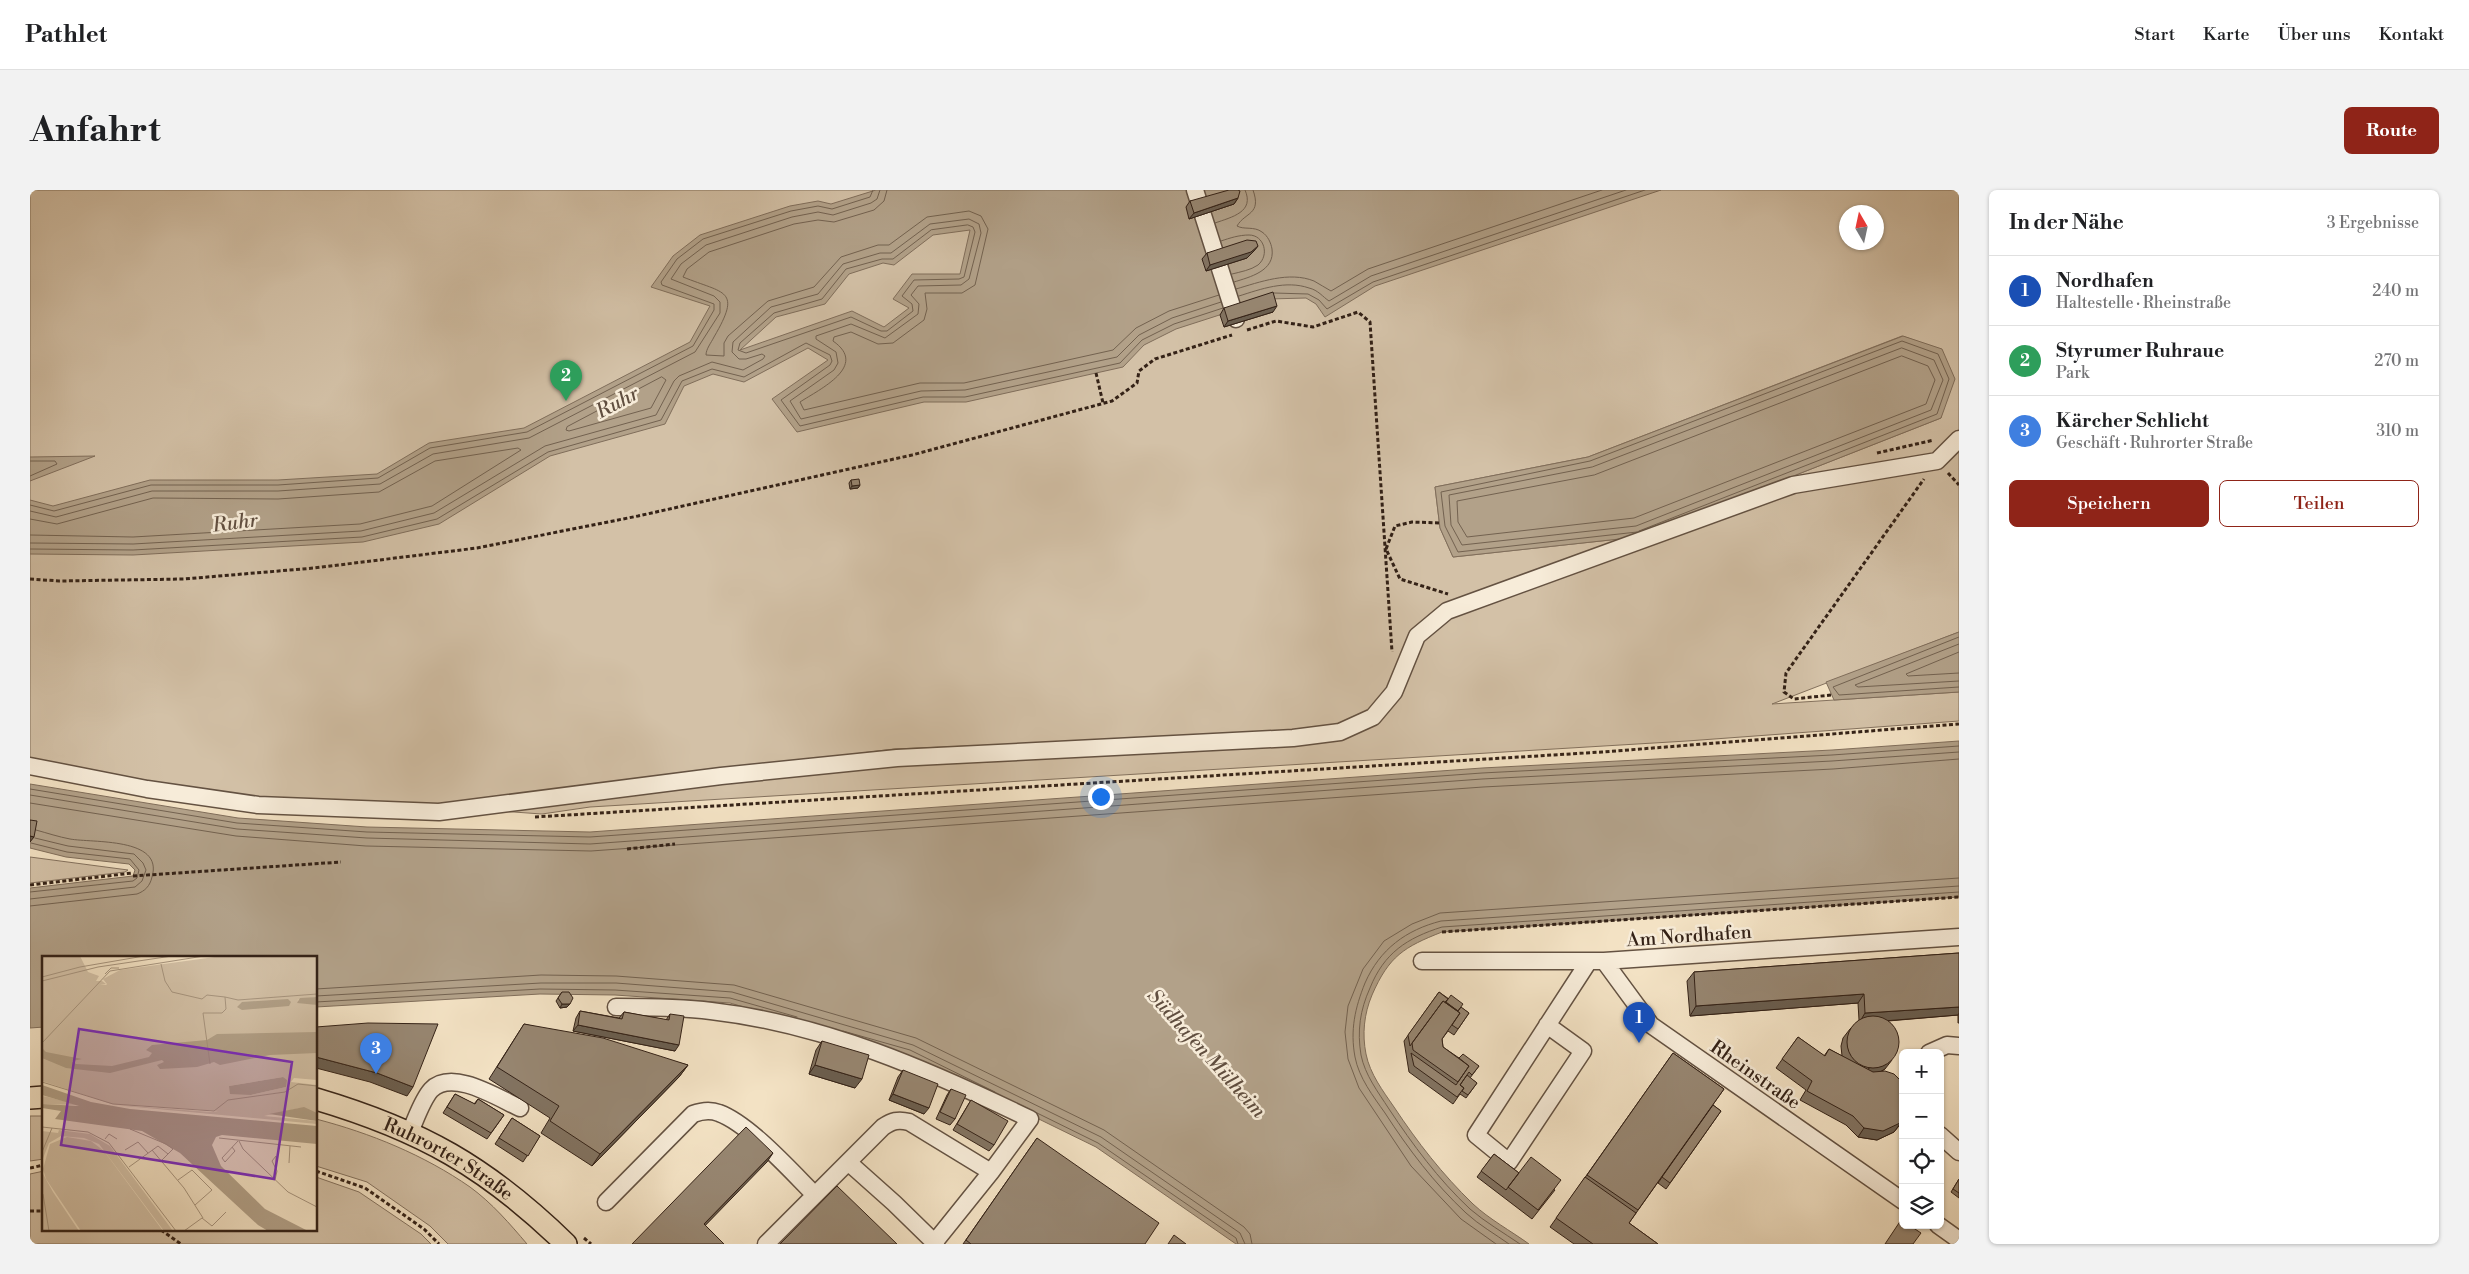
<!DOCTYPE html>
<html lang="de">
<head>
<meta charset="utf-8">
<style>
  :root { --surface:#fff; --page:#f2f2f2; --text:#202124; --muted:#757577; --line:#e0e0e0; --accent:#8f2418 }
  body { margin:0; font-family:"Libre Bodoni",serif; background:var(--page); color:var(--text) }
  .controls { position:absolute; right:15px; bottom:15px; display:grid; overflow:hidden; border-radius:8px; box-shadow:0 1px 4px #0004 }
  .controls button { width:45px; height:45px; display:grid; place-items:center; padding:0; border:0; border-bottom:1px solid var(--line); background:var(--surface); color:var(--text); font:25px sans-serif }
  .compass { position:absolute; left:1809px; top:15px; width:45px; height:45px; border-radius:50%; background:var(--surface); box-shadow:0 1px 4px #0004; rotate:351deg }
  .you { position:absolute; left:1070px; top:606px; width:18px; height:18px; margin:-12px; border:4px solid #fff; border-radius:50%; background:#1a73e8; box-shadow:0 0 0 8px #1a73e833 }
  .badge { display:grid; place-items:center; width:32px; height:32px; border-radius:50%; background:var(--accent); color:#fff; font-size:16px; font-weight:700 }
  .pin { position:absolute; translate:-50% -41px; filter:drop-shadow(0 1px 2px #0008) }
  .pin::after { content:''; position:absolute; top:26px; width:18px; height:15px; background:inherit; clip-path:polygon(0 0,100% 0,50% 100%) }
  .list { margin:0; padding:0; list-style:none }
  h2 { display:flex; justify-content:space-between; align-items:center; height:65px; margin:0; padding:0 20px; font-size:21px }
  h2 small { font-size:16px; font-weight:400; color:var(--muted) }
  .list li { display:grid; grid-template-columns:32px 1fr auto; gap:15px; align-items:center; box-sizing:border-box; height:70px; padding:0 20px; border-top:1px solid var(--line) }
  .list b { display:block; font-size:19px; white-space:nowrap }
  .list p { margin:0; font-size:16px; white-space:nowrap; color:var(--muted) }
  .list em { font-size:16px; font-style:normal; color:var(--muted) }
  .actions { display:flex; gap:10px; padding:15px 20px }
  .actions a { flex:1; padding:11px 0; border:1px solid var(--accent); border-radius:8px; text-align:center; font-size:18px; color:var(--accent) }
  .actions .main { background:var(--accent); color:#fff }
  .icon { flex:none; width:28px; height:28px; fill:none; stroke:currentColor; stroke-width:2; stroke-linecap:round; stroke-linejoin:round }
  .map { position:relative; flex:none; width:1929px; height:1054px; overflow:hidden; border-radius:8px }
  header { display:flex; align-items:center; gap:30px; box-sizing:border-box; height:70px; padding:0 25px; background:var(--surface); border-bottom:1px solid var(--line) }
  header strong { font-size:24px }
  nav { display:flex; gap:28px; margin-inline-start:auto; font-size:18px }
  .intro { display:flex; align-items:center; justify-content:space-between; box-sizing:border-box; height:120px; padding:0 30px }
  h1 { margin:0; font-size:35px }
  .button { padding:12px 22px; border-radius:8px; background:var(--accent); color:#fff; font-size:18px; font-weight:700 }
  main { display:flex; gap:30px; padding:0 30px }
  aside { flex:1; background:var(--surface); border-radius:8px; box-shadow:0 1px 4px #0004 }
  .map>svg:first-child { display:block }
  .green { fill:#d3c1a7; stroke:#84725f; fill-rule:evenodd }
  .water { fill:#b2a189; stroke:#806e5b; fill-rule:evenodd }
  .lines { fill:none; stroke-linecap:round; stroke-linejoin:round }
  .shore { stroke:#736250; stroke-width:1 }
  .minor-casing { stroke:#645242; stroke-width:19 }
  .major-casing { stroke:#342217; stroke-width:24 }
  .path { stroke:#342217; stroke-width:3; stroke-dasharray:4 2.5; stroke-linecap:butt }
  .minor { stroke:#f7ecd9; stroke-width:16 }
  .major { stroke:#f3e2c4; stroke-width:21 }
  .wall { fill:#827361; stroke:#342217 }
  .shaded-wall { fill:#6a5e4f; stroke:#342217 }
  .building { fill:#978671; stroke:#342217 }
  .labels { text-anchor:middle; stroke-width:5; stroke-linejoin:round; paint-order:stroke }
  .street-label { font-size:19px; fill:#342217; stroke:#f7ecd9 }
  .water-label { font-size:20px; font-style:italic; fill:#604e3f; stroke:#f7ecd9 }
  .inset-road { fill:none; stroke:#a7957f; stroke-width:1 }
  .view { fill:#7b2cbf; fill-opacity:0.15; stroke:#7b2cbf; stroke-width:2.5 }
  .inset-edge { fill:none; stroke:#342217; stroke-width:2.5 }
</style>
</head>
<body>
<header>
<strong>Pathlet</strong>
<nav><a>Start</a><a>Karte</a><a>Über uns</a><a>Kontakt</a></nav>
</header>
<div class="intro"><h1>Anfahrt</h1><a class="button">Route</a></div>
<main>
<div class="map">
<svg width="1929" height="1054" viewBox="0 0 1929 1054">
  <rect width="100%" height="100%" fill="#f3e2c4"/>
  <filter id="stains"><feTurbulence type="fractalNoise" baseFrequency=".004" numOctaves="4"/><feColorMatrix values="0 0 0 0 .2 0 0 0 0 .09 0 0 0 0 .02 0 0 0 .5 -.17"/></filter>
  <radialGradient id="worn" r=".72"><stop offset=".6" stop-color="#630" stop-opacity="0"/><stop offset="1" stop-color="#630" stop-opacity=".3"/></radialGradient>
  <!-- green -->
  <path class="green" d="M0,0H1929V442L1742,514L1929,502V531L1657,551L560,617L512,624L455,620L863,573L1260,543L864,559L399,616L230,610L0,570ZM1816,22H1846V52H1816ZM1872,146L1912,160L1911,228L1608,347L1423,367L1410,338L1405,297L1558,267Z
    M0,667L98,680L95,682L0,693Z
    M0,926H14V969L0,971Z
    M286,929C340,943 394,965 440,997C462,1013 480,1034 497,1054H418L400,1036L337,992L286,976Z
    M14,981V1040H286V987L329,1002L391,1044L401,1054H0V984Z"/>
  <!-- water -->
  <path class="water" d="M846,0H1631L1345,96L1295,127L1286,114L1276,108L1239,109L1146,139L1114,155L1093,177L936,212H894L767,242L742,209L798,170L778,158L714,192L683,184L654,196L635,234L520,266L409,334L333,352L103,365L0,364V310L23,316L120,290H248L347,284L399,253L494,238L660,152L680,116L621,97L643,66L670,45L760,16L788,11L801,14ZM940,40L930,84H882L863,109L879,118L854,137L822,121L710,160L746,127L795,114L819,84L853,73L864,75L903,45Z
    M1873,146L1912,159L1925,189L1911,228L1608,347L1423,367L1410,338L1405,297L1558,267Z
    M65,266L0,291V267Z
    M1929,442V502L1804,510L1796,492Z
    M1929,551V707L1412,742C1374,757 1359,766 1342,805C1334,824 1332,844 1336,864C1340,884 1353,901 1364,917C1388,953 1412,984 1443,1014C1459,1029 1481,1041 1499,1054H1206L1066,957L878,865L700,813L585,805L510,804L286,817V768H14V837L0,838V698L103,686L105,680L99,674L36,667L0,658V594L208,628L337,637L560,642L1452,578L1802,560Z"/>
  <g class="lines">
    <!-- shore -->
    <path class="shore" d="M857,0L854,11L844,20L804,32L788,30L764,34L679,62L657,79L653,87C695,104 712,99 684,147C681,153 676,159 676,165L694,166V153L698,146L738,111L784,97L811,67L848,55H859L897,27L939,21L951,26L958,39L945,95L932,103H895L897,119L894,130L863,153L848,154L821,142L804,147L803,151C839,176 790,199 770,212L774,220L890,193H934L1083,160L1106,138L1139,121L1189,105
      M1185,33C1202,27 1225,22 1215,0
      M938,35L943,37L945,42L934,87L929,89L884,90L872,106L882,114L883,121L857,141H851L821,127L716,163L708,160L710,153L744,123L792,109L816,79L852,69H863L901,40Z
      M1191,51C1200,48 1209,45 1219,45C1234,45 1240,65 1228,75C1221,80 1210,82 1202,84
      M1204,92C1220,87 1245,81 1242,59C1241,53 1238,46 1232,42C1224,36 1214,40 1207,36C1215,22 1232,25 1223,0
      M1206,99C1230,92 1259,81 1284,91C1290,94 1295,98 1301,101L1338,79L1572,0
      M1244,103L1278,104L1289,110L1297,119L1343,92L1615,0
      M1209,106C1231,99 1256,90 1279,98C1288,100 1293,107 1299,111L1341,86L1596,0
      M1872,158L1904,170L1913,190L1901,220L1606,336L1432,355L1421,335L1419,305L1562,277Z
      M1872,166L1898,176L1905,190L1896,214L1604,328L1437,347L1428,332L1427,311L1564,285Z
      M632,187L636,190L621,218L539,241L536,240L537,237Z
      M0,271H25L27,274L0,286
      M0,315L24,321L121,295H248L348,288L400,258L497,242L663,156L684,120V114L632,95L631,92L647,69L673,49L761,21L788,16L802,19L840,7L843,0
      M0,321L26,327L122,301H248L350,294L403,264L499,248L665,162L690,123V112L684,106L641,89L651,74L676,55L762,27L788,22L803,25L841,13L847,9L850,0
      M0,329L27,334L123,308L248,309L349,302L405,271L488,258L491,260L402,316L330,334L103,347L0,345
      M1607,342L1428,362L1415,336L1411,302L1560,271L1872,151L1908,164L1919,189L1907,224L1609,341
      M0,353L103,354L331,341L404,323L515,256L626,225L644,191L649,186L682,172L713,180L733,169L735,166L732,164L716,169H709L702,162L703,152L741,117L788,104L813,74L850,63H861L900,34L939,29L949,34L951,43L939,89L931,95L888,96L881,105L889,114L888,124L855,148L821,134L786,146V149L806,162L808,173L804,180L760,211L771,229L891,201L935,200L1087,167L1109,145L1142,128L1191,112
      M0,359L103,360L332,347L407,329L518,262L631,230L652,191L682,179L714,187L776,153L800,165L802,171L800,175L751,210L770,236L893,207H935L1090,173L1112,150L1144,134L1193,118
      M1929,447L1803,497L1809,505L1929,497
      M1929,454L1825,495L1828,497L1929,491
      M1929,462L1876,484L1878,486L1929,483
      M0,599L207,633L337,642L560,647L1452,583L1802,565L1929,556
      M0,605L207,639L337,648L560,654L1452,589L1802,571L1929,562
      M0,613L206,646L336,656L561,661L1453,597L1803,579L1929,569
      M0,702L103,691L107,688L109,680L100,669L37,662L1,653
      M0,709L105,697L112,691L116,680L113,673L104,664L38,656L5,648
      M0,716L107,704C115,701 120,696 122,687C134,647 62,653 40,649C29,647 17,643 6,640
      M286,799L511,785L586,786L704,795L886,848L1074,940L1214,1037L1220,1044L1222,1054
      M286,806L511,793H586L702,802L883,855L1071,947L1210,1043L1215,1054
      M286,812L510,799L585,800L700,808L767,827
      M813,841L880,860L965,902
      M1005,922L1068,953L1206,1048L1208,1054
      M1466,1054L1431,1029L1381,976L1329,898L1318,869L1315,842L1318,816L1333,779L1354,751L1382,734L1410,723L1929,688
      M1479,1054C1465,1044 1449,1035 1436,1023C1404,993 1379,960 1355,923C1343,906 1329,888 1325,867C1320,840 1325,818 1335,793C1350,759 1376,740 1411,731L1929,696
      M1490,1054C1474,1043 1455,1032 1440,1019C1408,989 1383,955 1359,919C1348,902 1335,885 1331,865C1327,841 1330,820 1340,798C1354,763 1377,748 1412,737L1929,702"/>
    <defs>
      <path id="minor" d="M1165,0L1206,129
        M0,576L117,599L228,615L409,622L691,586L867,568L1263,548L1310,542L1343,527L1364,502L1387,446L1417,421L1763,295L1907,271L1929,249
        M1392,771H1574L1929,747
        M1574,771L1621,835L1873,1011
        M586,817C618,817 650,817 681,821C794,834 899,880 1000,929L961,982
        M1517,835L1553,861L1479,972L1446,945L1559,771
        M1899,863L1917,855L1929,856
        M380,942C386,929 392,910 401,900C422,878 468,908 490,918
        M1910,945L1929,962
        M818,972L864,1013L906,1054
        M576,1012L663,924C671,921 679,919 689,923C719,934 761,981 785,1005
        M1908,1035L1929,1050
        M736,1054L853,937C862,931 868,929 879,932L961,982L904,1053"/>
      <g id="major">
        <path d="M0,908L14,907"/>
        <path id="s1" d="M286,909C391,940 457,977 536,1054"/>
      </g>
    </defs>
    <!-- minor casing -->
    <use href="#minor" class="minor-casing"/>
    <!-- major casing -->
    <use href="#major" class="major-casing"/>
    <!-- path -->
    <path class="path" d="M1217,140L1246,131L1283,137L1328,122L1340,132L1362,462
      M1066,183L1073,213
      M1847,263L1904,250
      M1918,283L1929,295
      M1409,333L1382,332L1365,336L1356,359L1370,389L1418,404
      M0,389L29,391L154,389L284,378L447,358L608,326L882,265L1082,211L1107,193L1109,181L1125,169L1202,145
      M1801,505L1764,509L1754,502L1756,483L1894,289
      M505,627L1572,562L1929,534
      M597,659L645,654
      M103,686L311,672
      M0,695L102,683
      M1412,742L1929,707
      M0,978L14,975
      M286,981L335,998L394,1039L409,1054
      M0,1021H14
      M131,1040L151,1054
      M554,1048L561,1054"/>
    <!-- minor -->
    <use href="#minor" class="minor"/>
    <!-- major -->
    <use href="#major" class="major"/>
  </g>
  <!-- wall -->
  <path class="wall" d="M1208,8L1204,14L1159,29L1156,17L1160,11Z
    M1228,56L1223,62L1217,68L1176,81L1172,69L1177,63Z
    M1194,118L1243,122L1194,137L1190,125Z
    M821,290L830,295L828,298L820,299L819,293Z
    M1929,763V833H1928V825L1858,831L1855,879L1852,881L1873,893V931L1864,942L1847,950L1828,947L1816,935L1770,910L1776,900L1746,878L1768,847L1794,866L1799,859L1812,866L1811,856L1813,848L1820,839L1829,830L1828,813L1660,826L1657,791L1664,782Z
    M532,802L540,814L537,817L530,818L526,811Z
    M1409,802L1439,823L1424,845L1418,841L1412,849L1413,857L1429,868L1449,876L1440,888L1447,893L1436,908L1430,904L1423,914L1379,882L1374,851Z
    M550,821L589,828L594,822L636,830L640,824L645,861L543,841L546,828Z
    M494,834L658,875L649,887L562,976L511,943L520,928L459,889Z
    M792,851L825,898L779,884L786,860Z
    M1643,863L1694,899L1599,1033L1628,1054H1544L1520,1037Z
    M873,880L894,924L859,910L868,887Z
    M921,899L925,929L920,935L906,929L917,905Z
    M425,904L444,914L448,909L474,925L457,949L413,923Z
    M941,910L964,955L959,961L923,940Z
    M1683,915L1691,921L1636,999L1628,993Z
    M482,928L510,946L493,972L465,954Z
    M1007,948L1115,1054H933Z
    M1464,964L1489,983L1525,1000L1502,1029L1447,987Z
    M1929,989V1008L1921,1002Z"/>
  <!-- shaded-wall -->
  <path class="shaded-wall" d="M1208,8L1204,14L1159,29L1164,23Z
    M1228,56L1223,62L1217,68L1176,81L1180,75Z
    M1247,116L1243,122L1194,137L1198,131Z
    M830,295L828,298L820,299L822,296Z
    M0,646L4,647L0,652Z
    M1834,804L1828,813L1660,826L1666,816Z
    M532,814H540L537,817L530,818Z
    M1929,817V823L1928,825L1829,833L1835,823Z
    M548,835L649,855L645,861L543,841Z
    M286,867L347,883L383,897L377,906L340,892L286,878Z
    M1862,870L1855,879L1841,887H1833L1839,878Z
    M658,875L649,887L562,976L570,964Z
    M785,875L832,889L825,898L779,884Z
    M863,904L899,918L894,924L859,910Z
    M1873,930L1864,942L1847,950L1828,947L1834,938Z
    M743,963L737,972L667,1044L674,1034Z"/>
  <!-- building -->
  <path class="building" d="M1199,0H1208L1210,1L1208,8L1164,23L1160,11Z
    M1217,50L1226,51L1228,56L1221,62L1180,75L1177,63Z
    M1243,102L1247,116L1198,131L1194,118Z
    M829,289L830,295L822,296L821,290Z
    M0,630L7,631L4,647L0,646Z
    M1929,763V817L1835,823L1834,804L1666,816L1664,782Z
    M532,802H539L543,808L540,814H532L528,808Z
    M1409,802L1418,809L1415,812L1428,821L1431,817L1439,823L1428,839L1422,835L1430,823L1413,811L1380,856L1378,845Z
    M1421,805L1433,814L1428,821L1416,812Z
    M1413,811L1430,823L1412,849L1413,857L1439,876L1428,892L1383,860L1382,853Z
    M550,821L592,829L594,822L639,830L640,824L654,826L649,855L548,835Z
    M1817 852a26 26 0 1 1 52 0a26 26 0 1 1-52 0Z
    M338,833L408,834L383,897L347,883L286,867V837Z
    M494,834L573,848L658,875L570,964L520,931L529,916L467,877Z
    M1768,847L1795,866L1799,859L1843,882L1855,881L1864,884L1873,893V930L1870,933L1853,941L1834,938L1823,926L1777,901L1782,891L1752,869Z
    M792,851L839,865L832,889L785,875Z
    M1381,863L1426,895L1439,876L1429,868L1433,864L1449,876L1442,885L1439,882L1430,895L1434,898L1427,907L1384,876Z
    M1643,863L1694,899L1608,1020L1557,985Z
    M873,880L908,894L899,918L863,904Z
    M1437,885L1447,893L1438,905L1432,901L1434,898L1430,895Z
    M921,899L936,905L925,929L910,922Z
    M425,904L445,914L448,909L474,925L461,943L417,917Z
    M941,910L978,931L964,955L927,934Z
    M1683,915L1691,921L1640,993L1632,987Z
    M482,928L510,946L498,966L469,948Z
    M716,937L743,963L674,1034L694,1054H602Z
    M1007,948L1129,1033L1115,1054H941L936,1050Z
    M1464,964L1489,983L1476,1000L1451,981Z
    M1501,967L1531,990L1508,1020L1478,997Z
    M1555,987L1606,1023L1599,1033L1628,1054H1563L1526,1028Z
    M1929,989V1003L1923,999Z
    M807,996L867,1054H750Z
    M1871,1030L1873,1031V1035H1879L1891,1043L1883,1054H1855Z
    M1144,1045L1156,1054H1138Z"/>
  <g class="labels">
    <!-- street labels -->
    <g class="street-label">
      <text transform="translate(1659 745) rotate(-4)" y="7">Am Nordhafen</text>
      <text transform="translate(1726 884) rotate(35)" y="7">Rheinstraße</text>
      <text dy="7" stroke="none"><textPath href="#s1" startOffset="146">Ruhrorter Straße</textPath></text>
    </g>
    <!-- water labels -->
    <g class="water-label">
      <text transform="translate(587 212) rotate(-28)" y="7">Ruhr</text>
      <text transform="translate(205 332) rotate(-7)" y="7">Ruhr</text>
      <text transform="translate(1177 863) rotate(48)" y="7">Südhafen Mülheim</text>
    </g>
  </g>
  <!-- overview -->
  <g transform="translate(12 766)">
    <rect width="275" height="275" fill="#f3e2c4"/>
    <path d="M0,0H38L46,16L57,20L54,25H60L64,28H58L64,29L65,28L61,23L78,14L180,0H275V41L255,44L275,49V124L252,122L249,126L275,129V157L258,152L222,160L275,165V168L83,150L76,149L169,156L176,155L70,148L0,125ZM241,121L244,131L209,139L187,130ZM0,140L6,141L36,149L0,148ZM17,174L48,178L68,190L131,275H122L57,188L42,182L19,180L7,187L0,205V175L16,177ZM25,181L49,185L62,195L121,275H39L4,223L1,213L8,188ZM0,216L11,236L37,275H0Z" fill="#d3c1a7" fill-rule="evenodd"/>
    <path d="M275,41V49L255,47L258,42ZM246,43L249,46L247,50L200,54L195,51L200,46ZM275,76V97L228,99L178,109L172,106L155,111L118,113L115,109L122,106L120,104L68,117L24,112L0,102V92L4,96L40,103L30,105L34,108L70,110L107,101L110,97L104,94L110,89L165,84L175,78ZM241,121L245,124L244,131L209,139L188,138L187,130ZM0,129L49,146L88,153L275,170V188L180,179L174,181L170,189L179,210L223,253L266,275H226L216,269L138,197L100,175L13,163L19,155L0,152V148L37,150L0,139ZM262,151L275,157V165L227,158Z" fill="#b2a189"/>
    <path class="inset-road" d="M57,0H75M119,8L123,25L130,36L160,43L165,39L183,41M63,18L69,12H77M0,21L38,11L102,0M0,25L56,11L130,0M0,87L68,15L162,0M168,108L161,57H180L184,53L183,41L196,44L275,38M0,126L71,148L172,155L186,144L243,136L256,128L275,130M0,171L46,176L67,187L134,275M88,173L124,188L131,193L126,198M177,182L259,191M63,183L67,178L75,183M197,185L201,193L246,236L275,251M190,191L193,195L183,206L180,202L196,185M83,194L96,186L106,197M110,194L142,232L161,262M0,196L10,172M247,207L248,190M87,211L116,190L126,198L119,205M136,224L150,214L170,234L153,249M233,224L235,215L230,205L234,200V214M1,238L7,275M142,275L160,262L170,270L184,256"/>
    <path class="view" d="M37,73L250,106L232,223L19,189Z"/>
    <rect width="275" height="275" class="inset-edge"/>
  </g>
  <rect width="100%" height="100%" filter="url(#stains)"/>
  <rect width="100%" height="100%" fill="url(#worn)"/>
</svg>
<div class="controls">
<button>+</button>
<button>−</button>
<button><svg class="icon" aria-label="locate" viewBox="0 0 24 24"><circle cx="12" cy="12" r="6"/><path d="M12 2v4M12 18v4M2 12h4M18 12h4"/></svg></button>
<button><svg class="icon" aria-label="layers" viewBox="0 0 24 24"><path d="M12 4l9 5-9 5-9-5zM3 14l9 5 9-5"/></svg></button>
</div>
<svg class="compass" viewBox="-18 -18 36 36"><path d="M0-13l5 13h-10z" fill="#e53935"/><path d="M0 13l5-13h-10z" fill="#757577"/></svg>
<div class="you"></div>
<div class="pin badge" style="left:1609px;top:853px;background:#1a4fb4">1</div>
<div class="pin badge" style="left:536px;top:211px;background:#2e9e5b">2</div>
<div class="pin badge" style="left:346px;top:884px;background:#3f7fe0">3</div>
</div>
<aside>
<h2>In der Nähe<small>3 Ergebnisse</small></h2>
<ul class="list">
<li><span class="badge" style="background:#1a4fb4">1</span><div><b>Nordhafen</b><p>Haltestelle · Rheinstraße</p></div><em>240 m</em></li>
<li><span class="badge" style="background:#2e9e5b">2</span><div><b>Styrumer Ruhraue</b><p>Park</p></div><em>270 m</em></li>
<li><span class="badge" style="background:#3f7fe0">3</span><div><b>Kärcher Schlicht</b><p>Geschäft · Ruhrorter Straße</p></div><em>310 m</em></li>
</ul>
<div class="actions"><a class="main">Speichern</a><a>Teilen</a></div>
</aside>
</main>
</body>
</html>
